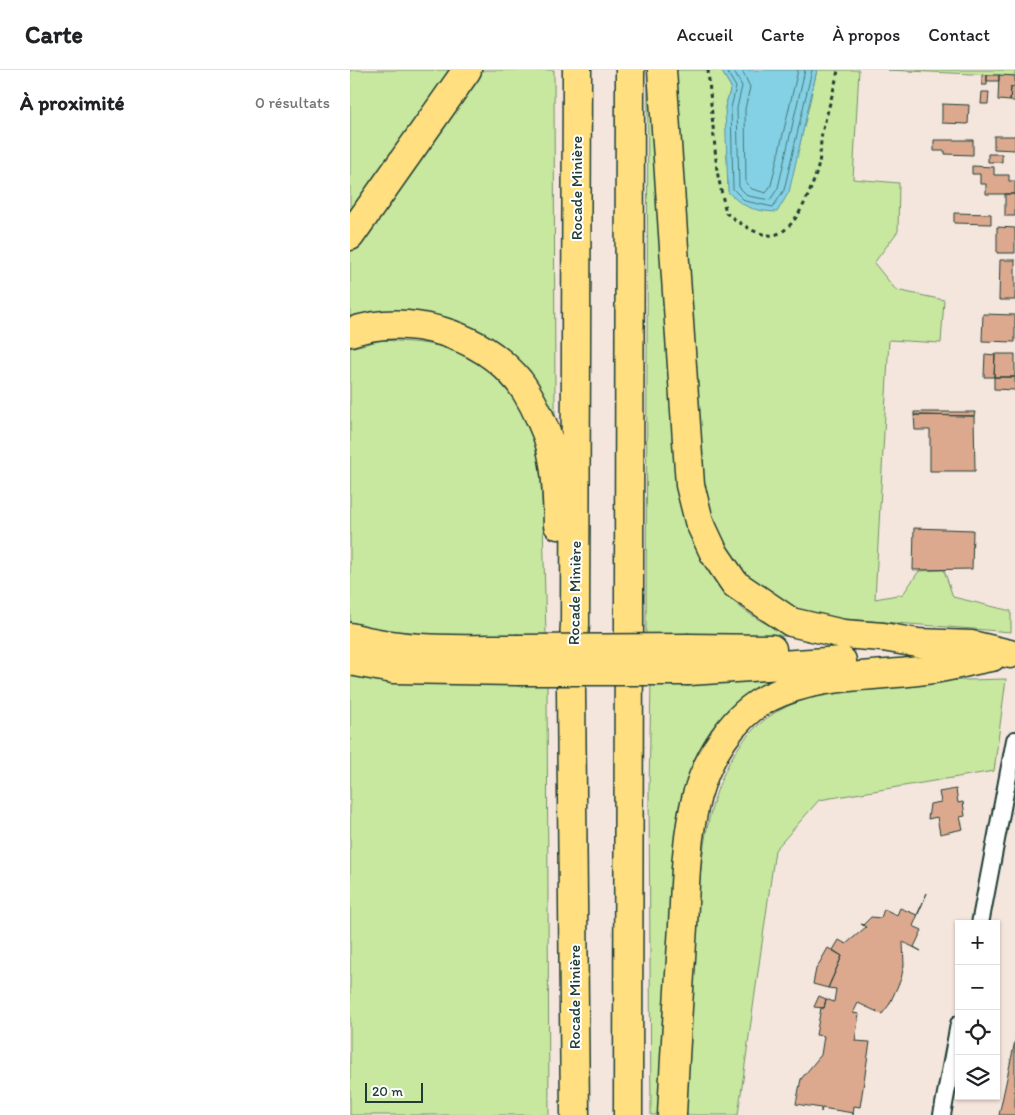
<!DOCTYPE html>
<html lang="fr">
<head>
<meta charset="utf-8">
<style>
  :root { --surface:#fff; --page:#f2f2f2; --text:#202124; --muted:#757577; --line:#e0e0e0 }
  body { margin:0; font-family:Itim,sans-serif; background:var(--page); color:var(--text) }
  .controls { position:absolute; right:15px; bottom:15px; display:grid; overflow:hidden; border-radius:0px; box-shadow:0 1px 4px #0004 }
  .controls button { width:45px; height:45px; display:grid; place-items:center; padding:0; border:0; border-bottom:1px solid var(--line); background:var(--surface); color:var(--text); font:25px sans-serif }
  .scale { position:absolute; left:15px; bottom:12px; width:58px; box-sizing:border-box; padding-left:5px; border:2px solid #1f3d34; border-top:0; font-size:14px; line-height:18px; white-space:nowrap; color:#1f3d34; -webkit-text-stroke:4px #fff; paint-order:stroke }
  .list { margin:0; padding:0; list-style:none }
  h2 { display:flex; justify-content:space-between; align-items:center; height:65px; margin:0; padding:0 20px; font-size:21px }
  h2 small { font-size:16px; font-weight:400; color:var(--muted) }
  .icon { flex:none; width:28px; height:28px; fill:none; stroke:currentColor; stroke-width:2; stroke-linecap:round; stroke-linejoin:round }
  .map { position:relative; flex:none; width:665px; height:1045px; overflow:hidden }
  header { display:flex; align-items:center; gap:30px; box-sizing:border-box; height:70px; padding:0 25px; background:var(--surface); border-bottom:1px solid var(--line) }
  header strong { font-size:24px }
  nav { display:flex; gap:28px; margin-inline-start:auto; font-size:18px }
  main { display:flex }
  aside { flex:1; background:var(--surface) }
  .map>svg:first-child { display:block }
  .green { fill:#c8e79f; stroke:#74926a }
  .water { fill:#84d0e4; stroke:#5c959e }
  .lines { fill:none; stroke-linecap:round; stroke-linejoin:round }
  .shore { stroke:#47787a; stroke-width:1 }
  .building { fill:#dca98f; stroke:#1f3d34 }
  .street-casing { stroke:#1f3d34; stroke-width:20 }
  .highway-casing { stroke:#1f3d34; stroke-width:31 }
  .path { stroke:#1f3d34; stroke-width:3; stroke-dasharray:4 4; stroke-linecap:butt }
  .street { stroke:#fff; stroke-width:16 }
  .highway { stroke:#ffdf80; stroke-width:28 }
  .highway-bridge-casing { stroke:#1f3d34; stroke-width:31; stroke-linecap:butt }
  .highway-bridge { stroke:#ffdf80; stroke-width:28 }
  .labels { text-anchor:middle; stroke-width:4; stroke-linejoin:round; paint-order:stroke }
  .street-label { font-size:16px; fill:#1f3d34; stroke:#fff }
</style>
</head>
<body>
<header>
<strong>Carte</strong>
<nav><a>Accueil</a><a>Carte</a><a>À propos</a><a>Contact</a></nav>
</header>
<main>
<aside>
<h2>À proximité<small>0 résultats</small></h2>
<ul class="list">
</ul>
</aside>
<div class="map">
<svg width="665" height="1045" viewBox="0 0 665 1045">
  <rect width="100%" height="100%" fill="#f4e5dd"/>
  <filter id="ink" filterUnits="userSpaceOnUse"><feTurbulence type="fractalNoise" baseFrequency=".02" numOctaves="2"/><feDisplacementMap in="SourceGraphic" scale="10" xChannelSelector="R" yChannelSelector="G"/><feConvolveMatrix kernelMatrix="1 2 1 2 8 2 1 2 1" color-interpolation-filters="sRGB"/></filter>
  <g filter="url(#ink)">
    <!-- green -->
    <path class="green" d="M0,0H101L0,143Z
      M125,0H204L205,346L199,345L155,284L0,254V177Z
      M298,0L350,485C357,496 363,508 371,518C387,539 416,556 441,564L440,566L296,565Z
      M326,0H371L381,17L375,37L377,51L449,78L467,0H509L503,109L549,113L548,161L524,193L546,220L594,230L591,273L539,270L525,529L553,524L569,501L594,500L603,527L661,541V562L483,548L447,540L395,504L376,477L362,450L352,415Z
      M538,0H665V6Z
      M32,270C58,272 87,272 111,283C140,296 167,328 179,357C192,385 191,420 193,451C194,489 195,527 196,565C131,566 62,573 0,552V278Z
      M0,598L197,611L199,1045H0Z
      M430,609L361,671L313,1045H301L299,720L301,611Z
      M656,609L644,701L469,730L425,780L388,1045H334C337,995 341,944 344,894C350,814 347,689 426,642C481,610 592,611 656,609Z"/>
    <!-- water -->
    <path class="water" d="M371,0H467L439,122L427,142C404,141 394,138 378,122L375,37L381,17Z"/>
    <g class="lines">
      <!-- shore -->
      <path class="shore" d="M376,0L386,17L381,38L383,119L395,131L423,137L434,120L462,0
        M383,0L392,16L387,38L389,117L398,126L420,130L428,118L455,0
        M392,0L400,17L395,39L396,113L402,119L416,123L421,115L448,0"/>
    </g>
    <!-- building -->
    <path class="building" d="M632,4L637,5V15H632Z
      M637,5H649V11H637Z
      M649,5L665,6V17H661L660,31L648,30Z
      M661,17H665V31H660Z
      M632,22H639L638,34H631Z
      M592,34L619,35L618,54L592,53Z
      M644,66H665V80L644,79Z
      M584,70H623V85L595,84V81H584Z
      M638,84H652V92H638Z
      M622,96L644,97V105H659V111H665V124H636V114H630V104H622Z
      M655,124H665V146H655Z
      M604,143L641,144V154L604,153Z
      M647,157L665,158V183H647Z
      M650,190H665V230H649Z
      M633,244L665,245V272L632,271Z
      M635,284L645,285L644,307H634Z
      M645,284H665V307H644Z
      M644,307H665V320L644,319Z
      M564,342H625L624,346L564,345Z
      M564,345L624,346L625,401H580V360H565Z
      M564,458L623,460L622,499L563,500Z
      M606,719L608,733L613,732L615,746L610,747L613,759L590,764L587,747L578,749L580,734L591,732L589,722Z
      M577,823L563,856L572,860L564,877L571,881L553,872L554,895L551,909L539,935L532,944L508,933L503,943L509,944L505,971L520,972L510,1037L504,1036L503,1045V1043L472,1038L471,1042V1038L446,1034L451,1009L471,985L474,966L466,965L471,938H474L476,929L484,932L486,919L478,918L492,886L483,880L489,870L496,874L516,857L511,854L513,855L521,847L531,848L534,839L547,845L550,838L567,845Z
      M478,878L492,886L478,918L463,914L466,899Z
      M469,926L476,929L474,938L464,937Z
      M665,971V1045H649Z"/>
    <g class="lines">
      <defs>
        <path id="street" d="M630,854L665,670
          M592,1045L609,954"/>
        <path id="highway" d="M312,0L340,415L349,451L364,483L385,514L441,552L493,564L533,567L568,573L622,575L660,584
          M0,166L117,0
          M0,262C59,242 130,264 169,311C181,327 190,347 197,365C207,394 207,425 208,455
          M0,567C55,582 110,579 166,579
          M339,578L422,579
          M0,591L43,599L168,601
          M339,601L492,591
          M225,1045L221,619L225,554L227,0
          M278,1045L280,0
          M322,1045C325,982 329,919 333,856C335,813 336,767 347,725C358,687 383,644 420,627C471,602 527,608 583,599C602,597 622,590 642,587"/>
      </defs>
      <!-- street casing -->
      <use href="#street" class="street-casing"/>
      <!-- highway casing -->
      <use href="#highway" class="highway-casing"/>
      <!-- path -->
      <path class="path" d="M358,0L367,101L376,143C389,152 407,167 424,165C446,161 463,117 468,97C471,87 470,74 472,63C477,42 484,21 488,0"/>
      <!-- street -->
      <use href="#street" class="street"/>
      <!-- highway -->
      <use href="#highway" class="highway"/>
      <defs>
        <path id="highway-bridge" d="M166,579L339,578
          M168,601H339"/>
      </defs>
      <!-- highway-bridge casing -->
      <use href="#highway-bridge" class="highway-bridge-casing"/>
      <!-- highway-bridge -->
      <use href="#highway-bridge" class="highway-bridge"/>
    </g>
  </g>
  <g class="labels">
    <!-- street labels -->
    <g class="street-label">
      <text transform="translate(226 118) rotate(-90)" y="6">Rocade Minière</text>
      <text transform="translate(224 523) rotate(-89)" y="6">Rocade Minière</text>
      <text transform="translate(224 927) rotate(-90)" y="6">Rocade Minière</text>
    </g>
  </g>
</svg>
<div class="controls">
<button>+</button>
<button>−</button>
<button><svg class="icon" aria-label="locate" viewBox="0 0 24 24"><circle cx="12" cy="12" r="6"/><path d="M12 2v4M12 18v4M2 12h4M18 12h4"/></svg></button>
<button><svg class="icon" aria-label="layers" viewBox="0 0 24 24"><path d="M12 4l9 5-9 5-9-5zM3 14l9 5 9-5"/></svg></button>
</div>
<div class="scale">20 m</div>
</div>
</main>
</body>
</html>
